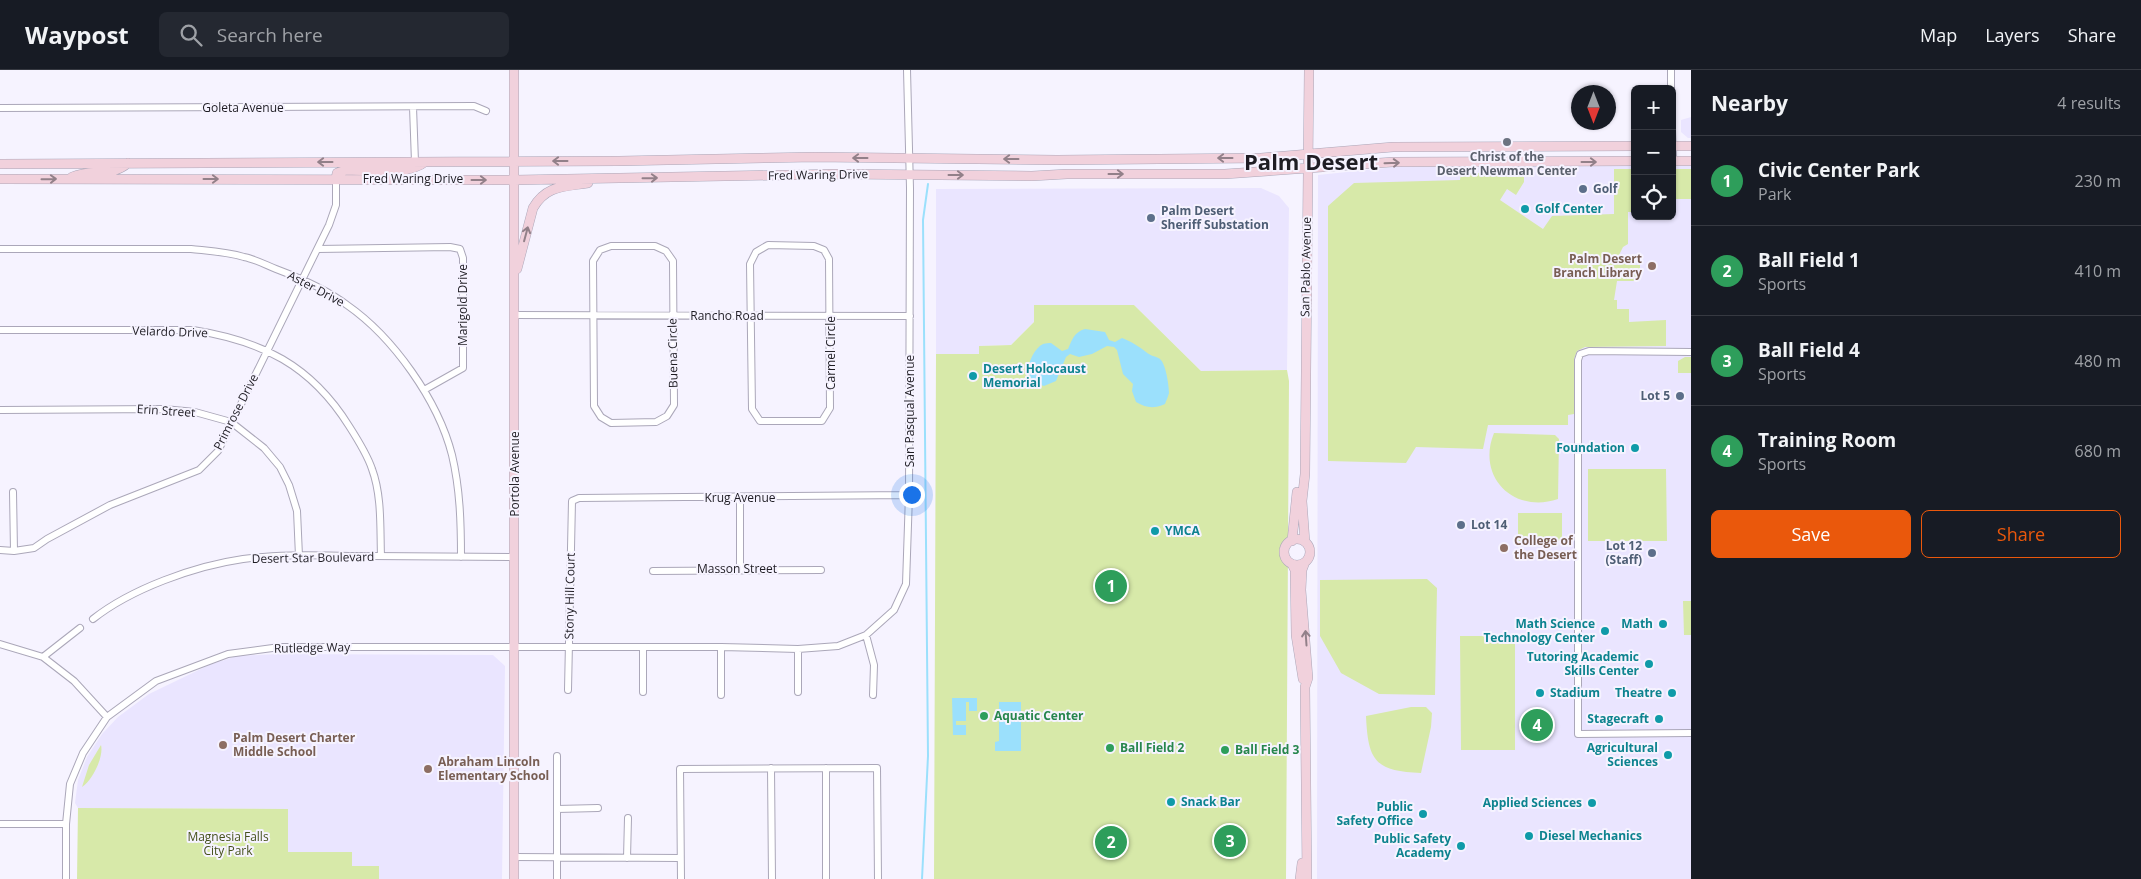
<!DOCTYPE html>
<html lang="en">
<head>
<meta charset="utf-8">
<style>
  :root { --surface:#171b24; --page:#242831; --text:#f1f3f6; --muted:#9ea1a6; --line:#363941; --accent:#ea580c }
  body { margin:0; font-family:"Open Sans",sans-serif; background:var(--page); color:var(--text) }
  .controls { position:absolute; right:15px; top:15px; display:grid; overflow:hidden; border-radius:8px; box-shadow:0 1px 4px #0004 }
  .controls button { width:45px; height:45px; display:grid; place-items:center; padding:0; border:0; border-bottom:1px solid var(--line); background:var(--surface); color:var(--text); font:25px sans-serif }
  .compass { position:absolute; left:1571px; top:15px; width:45px; height:45px; border-radius:50%; background:var(--surface); box-shadow:0 1px 4px #0004; rotate:180deg }
  .you { position:absolute; left:911px; top:424px; width:18px; height:18px; margin:-12px; border:4px solid #fff; border-radius:50%; background:#1a73e8; box-shadow:0 0 0 8px #1a73e833 }
  .badge { display:grid; place-items:center; width:32px; height:32px; border-radius:50%; background:var(--accent); color:#fff; font-size:16px; font-weight:700 }
  .pin { position:absolute; translate:-50% -50%; border:2px solid #fff; box-shadow:0 1px 5px #0006 }
  .list { margin:0; padding:0; list-style:none }
  h2 { display:flex; justify-content:space-between; align-items:center; height:65px; margin:0; padding:0 20px; font-size:21px }
  h2 small { font-size:16px; font-weight:400; color:var(--muted) }
  .list li { display:grid; grid-template-columns:32px 1fr auto; gap:15px; align-items:center; box-sizing:border-box; height:90px; padding:0 20px; border-top:1px solid var(--line) }
  .list b { display:block; font-size:19px; white-space:nowrap }
  .list p { margin:0; font-size:16px; white-space:nowrap; color:var(--muted) }
  .list em { font-size:16px; font-style:normal; color:var(--muted) }
  .actions { display:flex; gap:10px; padding:15px 20px }
  .actions a { flex:1; padding:11px 0; border:1px solid var(--accent); border-radius:8px; text-align:center; font-size:18px; color:var(--accent) }
  .actions .main { background:var(--accent); color:#fff }
  .icon { flex:none; width:28px; height:28px; fill:none; stroke:currentColor; stroke-width:2; stroke-linecap:round; stroke-linejoin:round }
  .map { position:relative; flex:none; width:1691px; height:809px; overflow:hidden }
  header { display:flex; align-items:center; gap:30px; box-sizing:border-box; height:70px; padding:0 25px; background:var(--surface); border-bottom:1px solid var(--line) }
  header strong { font-size:24px }
  nav { display:flex; gap:28px; margin-inline-start:auto; font-size:18px }
  .search { width:350px; height:45px; background:var(--page); display:flex; align-items:center; gap:12px; box-sizing:border-box; padding:0 18px; border-radius:8px; color:var(--muted); font-size:19px }
  main { display:flex }
  aside { flex:1; background:var(--surface) }
  .map>svg:first-child { display:block }
  .built { fill:#eae5ff }
  .green { fill:#d7e9a9 }
  .water { fill:#9be0fc }
  .lines { fill:none; stroke-linecap:round; stroke-linejoin:round }
  .stream { stroke:#9be0fc; stroke-width:2 }
  .street-casing { stroke:#aba7b9; stroke-width:8 }
  .secondary-casing { stroke:#aba7b9; stroke-width:10 }
  .street { stroke:#fff; stroke-width:6 }
  .secondary { stroke:#f1d1dc; stroke-width:9 }
  .oneway { stroke:#928089 }
  .worship-dot { fill:#6b7280; stroke:#f6f3ff; stroke-width:2 }
  .service-dot { fill:#5c6f8a; stroke:#f6f3ff; stroke-width:2 }
  .culture-dot { fill:#0f9aa8; stroke:#f6f3ff; stroke-width:2 }
  .education-dot { fill:#8d6e63; stroke:#f6f3ff; stroke-width:2 }
  .leisure-dot { fill:#2e9e5b; stroke:#f6f3ff; stroke-width:2 }
  .labels { text-anchor:middle; stroke-width:4; stroke-linejoin:round; paint-order:stroke }
  .street-label { font-size:12px; fill:#1e1c23; stroke:#f6f3ff }
  .worship-label { font-size:12px; font-weight:bold; fill:#5b616d; stroke:#f6f3ff }
  .service-label { font-size:12px; font-weight:bold; fill:#4e5e75; stroke:#f6f3ff; text-anchor:start }
  .culture-label { font-size:12px; font-weight:bold; fill:#0d838f; stroke:#f6f3ff; text-anchor:end }
  .education-label { font-size:12px; font-weight:bold; fill:#785e54; stroke:#f6f3ff; text-anchor:start }
  .leisure-label { font-size:12px; font-weight:bold; fill:#27864d; stroke:#f6f3ff; text-anchor:start }
  .park-label { font-size:12px; fill:#45511c; stroke:#f6f3ff }
  .town-label { font-size:22px; font-weight:bold; fill:#1e1c23; stroke:#f6f3ff }
</style>
</head>
<body>
<header>
<strong>Waypost</strong>
<div class="search"><svg class="icon" aria-label="search" viewBox="0 0 24 24"><circle cx="10" cy="10" r="6"/><path d="M15 15l6 6"/></svg>Search here</div>
<nav><a>Map</a><a>Layers</a><a>Share</a></nav>
</header>
<main>
<div class="map">
<svg width="1691" height="809" viewBox="0 0 1691 809">
  <rect width="100%" height="100%" fill="#f6f3ff"/>
  <!-- built -->
  <path class="built" d="M1691,47V68H1688L1681,62V50Z
    M1635,96V146H1672V96H1691V809H1317L1318,105L1395,97Z
    M1261,118L1279,126L1289,138L1287,300L1201,301L1134,235L1034,236V252L1011,275L980,276L979,284H936V119Z
    M278,584L493,585L505,596L502,809H379V796H352V782H288V739L78,738L75,733L78,710L87,687L102,664L118,647L149,624L209,595L237,586Z"/>
  <!-- green -->
  <path class="green" d="M1614,99H1635V142H1628V174L1623,177L1619,185L1624,186L1629,184V195H1640V211H1617L1614,230H1617V239H1629V252L1666,250V276L1585,277L1577,281L1574,289V344L1568,345V355H1488L1483,379L1416,377L1406,393L1328,391V136L1354,113L1460,110L1461,103H1524V112L1516,125L1507,119L1500,130L1543,159L1552,146L1614,144Z
    M1672,99H1691V129H1672Z
    M1034,235H1134L1201,301L1287,300L1289,311L1286,809H934L936,284H979V276L1011,275L1034,252Z
    M1685,287H1691V303H1678V291Z
    M1494,363L1555,365L1559,369L1558,429C1514,444 1476,407 1494,363Z
    M1588,399H1666L1667,471H1588Z
    M1518,443H1562V471H1518Z
    M1427,509L1437,518L1435,625L1379,624L1341,603L1320,566V510Z
    M1683,531H1691V565H1684Z
    M1460,566H1515V680H1461Z
    M1411,637H1426L1432,643L1431,657L1421,703C1375,701 1368,691 1366,646Z
    M101,675C104,687 92,711 82,717L89,695Z
    M78,738L288,739V782H352V796H379V809H77Z"/>
  <!-- water -->
  <path class="water" d="M1085,259L1105,262L1109,270L1115,272L1122,268C1132,272 1138,276 1146,282C1150,286 1156,286 1160,289C1166,294 1169,316 1169,323C1168,327 1166,331 1165,334C1153,339 1147,338 1136,332L1132,321L1133,314L1123,304L1117,280L1114,277L1107,276L1092,284L1079,287L1070,284L1066,287L1056,311L1044,316C1038,314 1033,312 1030,307C1025,298 1033,279 1043,274C1046,273 1049,273 1051,273L1062,281L1068,279C1072,270 1074,262 1085,259Z
    M952,628H977V641H969V632H966V651H956V655H966V665H953Z
    M999,632H1021V681H995V672L999,671Z"/>
  <g class="lines">
    <!-- stream -->
    <path class="stream" d="M922,809L928,686L923,150L928,114"/>
    <defs>
      <path id="street" d="M1671,0V19
        M413,37L415,92
        M0,38L474,36L486,41
        M1672,60L1673,91
        M768,175L814,176L824,180L829,189L830,338L822,351H760L752,339L750,194L756,182Z
        M611,176H655L666,181L673,191L674,335L667,346L656,352L611,353L601,347L594,336L593,191L600,180Z
        M0,179H191C209,181 227,182 244,187C255,189 266,195 276,199C300,208 326,219 347,235C393,267 438,330 452,385C460,419 461,452 461,487
        M318,179L450,177L460,179L463,188V298L424,320
        M514,245L910,246
        M0,260H193C262,271 311,295 349,356C358,370 367,384 372,399C382,426 380,458 381,486
        M1691,282L1589,281L1580,284L1578,290V664L1691,663
        M0,340L164,339L195,342L231,352L264,378L280,397L289,415L297,441L299,486
        M13,422L14,481
        M740,428V499
        M0,480L14,481L34,478L47,469L110,435L199,400L218,381L329,155L336,135V109
        M653,501L821,500
        M93,549C131,519 194,496 243,489C285,483 329,486 371,486C419,486 467,487 515,487
        M866,565L874,595L873,625
        M0,574L43,587L74,611L107,647
        M643,577V622
        M798,579V622
        M43,587L80,558
        M568,620L572,431L579,428L909,425
        M721,625V577
        M557,686V809
        M771,698L772,809
        M826,698V809
        M557,739L598,738
        M0,754H66
        M515,787L680,788
        M627,788L628,748
        M66,809V754L70,714L83,683L107,647L156,611L228,584L280,577H721L798,579L838,576L866,565L894,540L906,514L909,425L910,118L907,0
        M681,809L680,699L877,698L878,809"/>
      <path id="secondary" d="M514,0V809
        M1672,76H1691
        M1672,91H1691
        M0,94L619,91L815,87L1057,90L1261,88L1393,77L1635,76
        M72,107C93,98 111,108 128,93
        M0,109L514,110L837,104L1032,106L1067,104H1225L1393,92L1635,91
        M336,109L337,103L346,100C368,100 408,106 425,92
        M517,199L533,138C546,115 564,117 588,113
        M1284 482a13 13 0 1 1 26 0a13 13 0 1 1-26 0Z
        M1292,471L1297,422
        M1305,472L1302,431L1305,404L1309,0
        M1305,492L1302,500L1301,520L1308,608L1305,617L1307,809
        M1292,494L1295,500L1296,565L1303,609
        M1300,809L1302,793"/>
    </defs>
    <!-- street casing -->
    <use href="#street" class="street-casing"/>
    <!-- secondary casing -->
    <use href="#secondary" class="secondary-casing"/>
    <!-- street -->
    <use href="#street" class="street"/>
    <!-- secondary -->
    <use href="#secondary" class="secondary"/>
  </g>
  <!-- one-way arrows -->
  <defs><path id="oneway-shaft" d="M-6 0H5M1.5-3L5.5 0L1.5 3" fill="none" stroke-width="1.6" stroke-linecap="round" stroke-linejoin="round" transform="scale(1.25)"/></defs>
  <g class="oneway">
    <use href="#oneway-shaft" transform="translate(860 88) rotate(-180)"/>
    <use href="#oneway-shaft" transform="translate(1225 88) rotate(180)"/>
    <use href="#oneway-shaft" transform="translate(1011 89) rotate(-180)"/>
    <use href="#oneway-shaft" transform="translate(560 91) rotate(180)"/>
    <use href="#oneway-shaft" transform="translate(325 92) rotate(180)"/>
    <use href="#oneway-shaft" transform="translate(1589 92)"/>
    <use href="#oneway-shaft" transform="translate(1392 93) rotate(-2)"/>
    <use href="#oneway-shaft" transform="translate(1116 104)"/>
    <use href="#oneway-shaft" transform="translate(956 105)"/>
    <use href="#oneway-shaft" transform="translate(650 108) rotate(-1)"/>
    <use href="#oneway-shaft" transform="translate(49 109) rotate(-1)"/>
    <use href="#oneway-shaft" transform="translate(211 109)"/>
    <use href="#oneway-shaft" transform="translate(479 110)"/>
    <use href="#oneway-shaft" transform="translate(526 164) rotate(-75)"/>
    <use href="#oneway-shaft" transform="translate(1306 568) rotate(-94)"/>
  </g>
  <!-- markers -->
  <circle class="worship-dot" cx="1507" cy="72" r="5"/>
  <g class="service-dot">
    <circle cx="1583" cy="119" r="5"/>
    <circle cx="1151" cy="148" r="5"/>
    <circle cx="1680" cy="326" r="5"/>
    <circle cx="1461" cy="455" r="5"/>
    <circle cx="1652" cy="483" r="5"/>
  </g>
  <g class="culture-dot">
    <circle cx="1525" cy="139" r="5"/>
    <circle cx="973" cy="306" r="5"/>
    <circle cx="1635" cy="378" r="5"/>
    <circle cx="1155" cy="461" r="5"/>
    <circle cx="1663" cy="554" r="5"/>
    <circle cx="1605" cy="561" r="5"/>
    <circle cx="1649" cy="594" r="5"/>
    <circle cx="1540" cy="623" r="5"/>
    <circle cx="1672" cy="623" r="5"/>
    <circle cx="1659" cy="649" r="5"/>
    <circle cx="1668" cy="685" r="5"/>
    <circle cx="1171" cy="732" r="5"/>
    <circle cx="1592" cy="733" r="5"/>
    <circle cx="1423" cy="744" r="5"/>
    <circle cx="1529" cy="766" r="5"/>
    <circle cx="1461" cy="776" r="5"/>
  </g>
  <g class="education-dot">
    <circle cx="1652" cy="196" r="5"/>
    <circle cx="1504" cy="478" r="5"/>
    <circle cx="223" cy="675" r="5"/>
    <circle cx="428" cy="699" r="5"/>
  </g>
  <g class="leisure-dot">
    <circle cx="984" cy="646" r="5"/>
    <circle cx="1110" cy="678" r="5"/>
    <circle cx="1225" cy="680" r="5"/>
  </g>
  <g class="labels">
    <!-- street labels -->
    <g class="street-label">
      <text x="243" y="42">Goleta Avenue</text>
      <text transform="translate(818 105) rotate(-1)" y="4">Fred Waring Drive</text>
      <text x="413" y="113">Fred Waring Drive</text>
      <text transform="translate(1306 197) rotate(-89)" y="4">San Pablo Avenue</text>
      <text transform="translate(316 219) rotate(28)" y="4">Aster Drive</text>
      <text transform="translate(463 235) rotate(-90)" y="4">Marigold Drive</text>
      <text x="727" y="250">Rancho Road</text>
      <text transform="translate(170 262) rotate(2)" y="4">Velardo Drive</text>
      <text transform="translate(673 283) rotate(-91)" y="4">Buena Circle</text>
      <text transform="translate(831 283) rotate(-90)" y="4">Carmel Circle</text>
      <text transform="translate(166 341) rotate(4)" y="4">Erin Street</text>
      <text transform="translate(910 341) rotate(-90)" y="4">San Pasqual Avenue</text>
      <text transform="translate(236 342) rotate(-63)" y="4">Primrose Drive</text>
      <text transform="translate(515 404) rotate(-90)" y="4">Portola Avenue</text>
      <text x="740" y="432">Krug Avenue</text>
      <text transform="translate(313 488) rotate(-1)" y="4">Desert Star Boulevard</text>
      <text x="737" y="503">Masson Street</text>
      <text transform="translate(570 526) rotate(-89)" y="4">Stony Hill Court</text>
      <text transform="translate(312 578) rotate(-1)" y="4">Rutledge Way</text>
    </g>
    <!-- worship labels -->
    <g class="worship-label">
      <text x="1507" y="91">Christ of the<tspan x="1507" dy="14">Desert Newman Center</tspan></text>
    </g>
    <!-- service labels -->
    <g class="service-label">
      <text x="1593" y="123">Golf</text>
      <text x="1161" y="145">Palm Desert<tspan x="1161" dy="14">Sheriff Substation</tspan></text>
      <text x="1670" y="330" text-anchor="end">Lot 5</text>
      <text x="1471" y="459">Lot 14</text>
      <text x="1642" y="480" text-anchor="end">Lot 12<tspan x="1642" dy="14">(Staff)</tspan></text>
    </g>
    <!-- culture labels -->
    <g class="culture-label">
      <text x="1535" y="143" text-anchor="start">Golf Center</text>
      <text x="983" y="303" text-anchor="start">Desert Holocaust<tspan x="983" dy="14">Memorial</tspan></text>
      <text x="1625" y="382">Foundation</text>
      <text x="1165" y="465" text-anchor="start">YMCA</text>
      <text x="1595" y="558">Math Science<tspan x="1595" dy="14">Technology Center</tspan></text>
      <text x="1653" y="558">Math</text>
      <text x="1639" y="591">Tutoring Academic<tspan x="1639" dy="14">Skills Center</tspan></text>
      <text x="1550" y="627" text-anchor="start">Stadium</text>
      <text x="1662" y="627">Theatre</text>
      <text x="1649" y="653">Stagecraft</text>
      <text x="1658" y="682">Agricultural<tspan x="1658" dy="14">Sciences</tspan></text>
      <text x="1181" y="736" text-anchor="start">Snack Bar</text>
      <text x="1582" y="737">Applied Sciences</text>
      <text x="1413" y="741">Public<tspan x="1413" dy="14">Safety Office</tspan></text>
      <text x="1539" y="770" text-anchor="start">Diesel Mechanics</text>
      <text x="1451" y="773">Public Safety<tspan x="1451" dy="14">Academy</tspan></text>
    </g>
    <!-- education labels -->
    <g class="education-label">
      <text x="1642" y="193" text-anchor="end">Palm Desert<tspan x="1642" dy="14">Branch Library</tspan></text>
      <text x="1514" y="475">College of<tspan x="1514" dy="14">the Desert</tspan></text>
      <text x="233" y="672">Palm Desert Charter<tspan x="233" dy="14">Middle School</tspan></text>
      <text x="438" y="696">Abraham Lincoln<tspan x="438" dy="14">Elementary School</tspan></text>
    </g>
    <!-- leisure labels -->
    <g class="leisure-label">
      <text x="994" y="650">Aquatic Center</text>
      <text x="1120" y="682">Ball Field 2</text>
      <text x="1235" y="684">Ball Field 3</text>
    </g>
    <!-- park labels -->
    <g class="park-label">
      <text x="228" y="771">Magnesia Falls<tspan x="228" dy="14">City Park</tspan></text>
    </g>
    <!-- town labels -->
    <g class="town-label">
      <text x="1311" y="100">Palm Desert</text>
    </g>
  </g>
</svg>
<div class="controls">
<button>+</button>
<button>−</button>
<button><svg class="icon" aria-label="locate" viewBox="0 0 24 24"><circle cx="12" cy="12" r="6"/><path d="M12 2v4M12 18v4M2 12h4M18 12h4"/></svg></button>
</div>
<svg class="compass" viewBox="-18 -18 36 36"><path d="M0-13l5 13h-10z" fill="#e53935"/><path d="M0 13l5-13h-10z" fill="#9ea1a6"/></svg>
<div class="you"></div>
<div class="pin badge" style="left:1111px;top:516px;background:#2e9e5b">1</div>
<div class="pin badge" style="left:1111px;top:772px;background:#2e9e5b">2</div>
<div class="pin badge" style="left:1230px;top:771px;background:#2e9e5b">3</div>
<div class="pin badge" style="left:1537px;top:655px;background:#2e9e5b">4</div>
</div>
<aside>
<h2>Nearby<small>4 results</small></h2>
<ul class="list">
<li><span class="badge" style="background:#2e9e5b">1</span><div><b>Civic Center Park</b><p>Park</p></div><em>230 m</em></li>
<li><span class="badge" style="background:#2e9e5b">2</span><div><b>Ball Field 1</b><p>Sports</p></div><em>410 m</em></li>
<li><span class="badge" style="background:#2e9e5b">3</span><div><b>Ball Field 4</b><p>Sports</p></div><em>480 m</em></li>
<li><span class="badge" style="background:#2e9e5b">4</span><div><b>Training Room</b><p>Sports</p></div><em>680 m</em></li>
</ul>
<div class="actions"><a class="main">Save</a><a>Share</a></div>
</aside>
</main>
</body>
</html>
